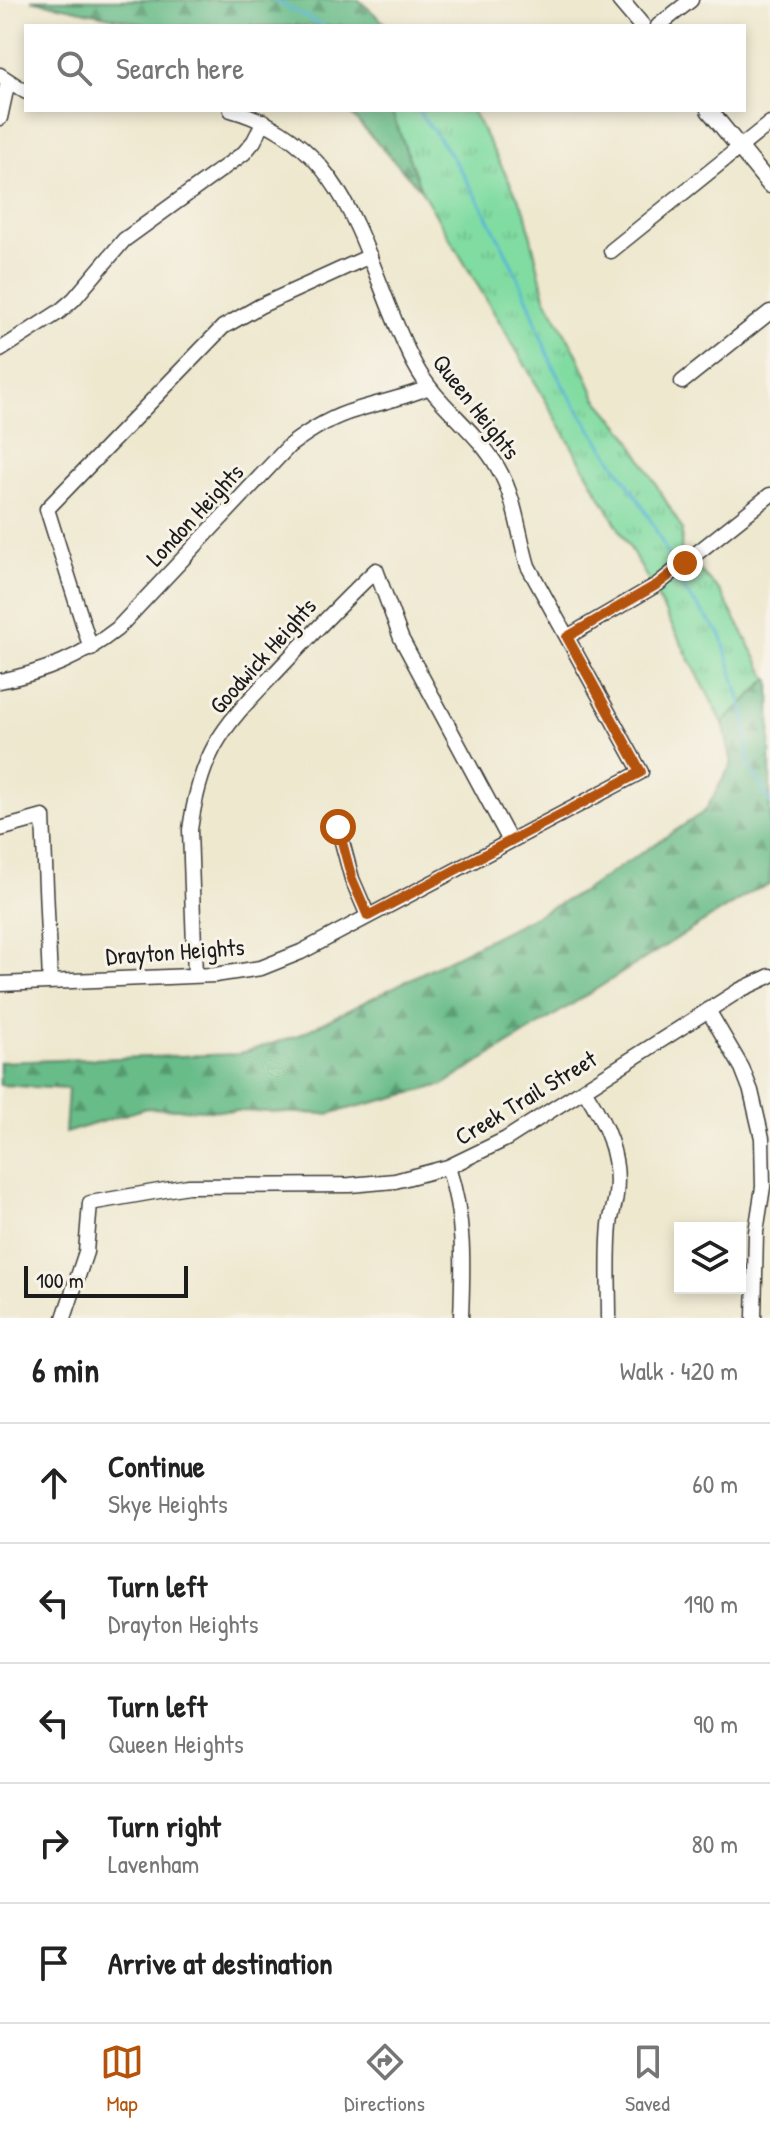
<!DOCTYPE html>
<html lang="en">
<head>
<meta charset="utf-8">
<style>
  :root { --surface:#fff; --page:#f6f6f6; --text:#222; --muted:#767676; --line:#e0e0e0; --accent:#b45309 }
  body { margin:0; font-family:"Patrick Hand",sans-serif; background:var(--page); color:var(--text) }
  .controls { position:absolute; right:24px; bottom:24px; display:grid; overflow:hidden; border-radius:0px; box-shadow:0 4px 12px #0003 }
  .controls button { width:72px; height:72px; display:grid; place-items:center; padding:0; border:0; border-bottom:2px solid var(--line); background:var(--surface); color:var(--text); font:40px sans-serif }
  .scale { position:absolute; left:24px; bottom:20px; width:164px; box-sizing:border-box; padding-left:8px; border:4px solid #1c1c1c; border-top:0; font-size:22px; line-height:28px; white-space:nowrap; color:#1c1c1c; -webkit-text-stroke:6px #f7f3e8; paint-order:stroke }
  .stop { position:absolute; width:24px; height:24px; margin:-18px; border:6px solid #b45309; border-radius:50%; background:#fff }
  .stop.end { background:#b45309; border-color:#fff; box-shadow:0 2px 8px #0008 }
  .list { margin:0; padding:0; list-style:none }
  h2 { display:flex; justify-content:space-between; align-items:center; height:104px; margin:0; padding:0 32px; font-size:34px }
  h2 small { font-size:26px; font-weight:400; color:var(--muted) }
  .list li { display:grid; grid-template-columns:52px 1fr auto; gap:24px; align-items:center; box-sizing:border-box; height:120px; padding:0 32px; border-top:2px solid var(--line) }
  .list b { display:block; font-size:30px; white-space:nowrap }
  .list p { margin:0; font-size:26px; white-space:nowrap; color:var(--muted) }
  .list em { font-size:26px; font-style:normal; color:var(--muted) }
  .icon { flex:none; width:44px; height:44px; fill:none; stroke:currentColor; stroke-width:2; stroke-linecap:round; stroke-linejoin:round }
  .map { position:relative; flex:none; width:770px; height:1318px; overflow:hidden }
  .search { position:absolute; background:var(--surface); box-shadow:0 4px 12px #0003; left:24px; right:24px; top:24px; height:88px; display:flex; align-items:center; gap:20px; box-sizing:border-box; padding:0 28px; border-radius:0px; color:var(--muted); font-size:30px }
  .sheet { height:704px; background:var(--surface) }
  nav { display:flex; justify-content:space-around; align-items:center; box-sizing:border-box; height:112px; border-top:2px solid var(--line); background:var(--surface); font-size:22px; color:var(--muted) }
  nav a { display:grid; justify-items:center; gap:4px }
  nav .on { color:var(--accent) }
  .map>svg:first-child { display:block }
  .grass { fill:url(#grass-tufts); stroke:#4e7c5f; stroke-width:2 }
  .forest { fill:url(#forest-firs); stroke:#426c52; stroke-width:2 }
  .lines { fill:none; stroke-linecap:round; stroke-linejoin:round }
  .stream { stroke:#57b4d6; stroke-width:3 }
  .minor-casing { stroke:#3c3b37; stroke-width:17 }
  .tertiary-casing { stroke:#3c3b37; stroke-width:19 }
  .minor { stroke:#fff; stroke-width:14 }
  .tertiary { stroke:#fff; stroke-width:16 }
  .route { stroke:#b45309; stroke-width:10 }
  .labels { text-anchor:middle; stroke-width:6; stroke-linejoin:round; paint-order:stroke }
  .street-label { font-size:24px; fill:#1c1c1c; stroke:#f7f3e8 }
</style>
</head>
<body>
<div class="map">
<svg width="770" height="1318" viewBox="0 0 770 1318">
  <defs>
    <pattern id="grass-tufts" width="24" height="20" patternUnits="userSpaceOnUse" patternTransform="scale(2)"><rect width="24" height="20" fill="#81dca2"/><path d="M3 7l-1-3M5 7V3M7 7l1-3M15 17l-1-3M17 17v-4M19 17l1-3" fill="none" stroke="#6fbc8b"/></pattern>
    <pattern id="forest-firs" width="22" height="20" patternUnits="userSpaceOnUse" patternTransform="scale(2)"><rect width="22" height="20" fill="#68bc88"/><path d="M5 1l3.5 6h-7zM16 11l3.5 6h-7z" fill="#55986e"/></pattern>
  </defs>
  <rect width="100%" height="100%" fill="#f7f3e8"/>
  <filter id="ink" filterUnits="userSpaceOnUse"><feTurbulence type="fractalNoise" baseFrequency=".0125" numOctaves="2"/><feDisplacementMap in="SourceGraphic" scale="16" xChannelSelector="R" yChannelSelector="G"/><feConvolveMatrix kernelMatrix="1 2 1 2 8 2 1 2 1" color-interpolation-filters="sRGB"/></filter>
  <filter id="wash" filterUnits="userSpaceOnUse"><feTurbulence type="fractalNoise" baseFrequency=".006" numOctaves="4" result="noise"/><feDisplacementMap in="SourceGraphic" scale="32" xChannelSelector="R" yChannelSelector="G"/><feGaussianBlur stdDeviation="1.8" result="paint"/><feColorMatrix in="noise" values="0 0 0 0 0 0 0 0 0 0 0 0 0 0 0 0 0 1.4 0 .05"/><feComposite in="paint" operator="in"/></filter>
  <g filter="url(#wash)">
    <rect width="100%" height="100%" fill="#eee8cf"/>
    <!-- grass -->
    <path class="grass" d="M391,110H472L525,211L545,297L578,356L596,398L627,434L682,529L681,551L720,591L768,679L723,723L646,576L527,368L421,190Z"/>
    <!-- forest -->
    <path class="forest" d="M31,0H359L388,26H152Z
      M347,110H391L421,190Z
      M768,679L770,681V885L753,891L443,1085L328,1114L146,1108L65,1133L68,1089L0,1085V1062L238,1054L297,1036L582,892L705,811L732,763L723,723Z"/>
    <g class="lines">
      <!-- stream -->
      <path class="stream" d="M274,0L323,26
        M417,110C462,164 496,229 525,293C537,321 544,352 559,378C594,441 646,498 672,565
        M676,576L680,585L721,635L745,715L749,764L770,803"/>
    </g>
  </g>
  <g filter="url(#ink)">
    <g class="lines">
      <defs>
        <path id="minor" d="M658,26L691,0
          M0,75L26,92
          M0,118L8,81
          M611,251L770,123
          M0,350L59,312L74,299L124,240L244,153L254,141L264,121
          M682,382L770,312
          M567,637L658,584L770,495
          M91,649L47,509L223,327L260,306L370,256
          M0,681C45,672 81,657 117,629L289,446C310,430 331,417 356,410C380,402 405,398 429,387
          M338,827L352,879L368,916
          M0,829L43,817L50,982
          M195,976L190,830C194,801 200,773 214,747C230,718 254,695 277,671C309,637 342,602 376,570L401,638L510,841
          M0,984L215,975L261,968L301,952L641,772L528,566C518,533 516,499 498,468C476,429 436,405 415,365C362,265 358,146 231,110
          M708,1010L742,1068L751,1091L762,1138L763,1187L756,1232L754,1318
          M585,1091C605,1122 621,1156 616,1195C615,1205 611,1215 610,1225C607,1256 609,1287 609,1318
          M448,1167C465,1217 463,1266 461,1318
          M64,1318L86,1252L90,1203L188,1186L350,1185L395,1181L448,1167L506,1139L740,990L770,976"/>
        <path id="tertiary" d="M620,0L642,26
          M709,110L770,185"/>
      </defs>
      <!-- minor casing -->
      <use href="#minor" class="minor-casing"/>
      <!-- tertiary casing -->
      <use href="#tertiary" class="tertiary-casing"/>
      <!-- minor -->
      <use href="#minor" class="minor"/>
      <!-- tertiary -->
      <use href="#tertiary" class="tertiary"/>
    </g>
  </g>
  <g class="lines" filter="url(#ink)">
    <!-- route -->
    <path class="route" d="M338,827L352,879L368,916L641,772L567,637L658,584L685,563"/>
  </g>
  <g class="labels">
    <!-- street labels -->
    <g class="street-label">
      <text transform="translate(476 407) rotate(52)" y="8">Queen Heights</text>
      <text transform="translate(195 515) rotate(-47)" y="8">London Heights</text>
      <text transform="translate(263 656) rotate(-48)" y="8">Goodwick Heights</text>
      <text transform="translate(175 952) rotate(-4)" y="8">Drayton Heights</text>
      <text transform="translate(526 1098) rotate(-31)" y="8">Creek Trail Street</text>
    </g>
  </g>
</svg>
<div class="controls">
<button><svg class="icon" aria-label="layers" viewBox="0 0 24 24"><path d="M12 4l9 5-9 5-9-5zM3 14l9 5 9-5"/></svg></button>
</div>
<div class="scale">100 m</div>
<div class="stop" style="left:338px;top:827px"></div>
<div class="stop end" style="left:685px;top:563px"></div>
<div class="search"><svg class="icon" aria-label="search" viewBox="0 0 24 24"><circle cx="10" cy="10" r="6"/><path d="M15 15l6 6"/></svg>Search here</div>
</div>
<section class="sheet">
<h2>6 min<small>Walk · 420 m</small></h2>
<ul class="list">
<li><svg class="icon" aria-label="ahead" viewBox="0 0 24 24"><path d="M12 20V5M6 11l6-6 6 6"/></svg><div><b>Continue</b><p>Skye Heights</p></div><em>60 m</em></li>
<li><svg class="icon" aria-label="left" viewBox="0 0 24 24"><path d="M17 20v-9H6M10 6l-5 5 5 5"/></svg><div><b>Turn left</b><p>Drayton Heights</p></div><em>190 m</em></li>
<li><svg class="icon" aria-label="left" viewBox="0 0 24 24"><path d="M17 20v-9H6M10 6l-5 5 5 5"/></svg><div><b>Turn left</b><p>Queen Heights</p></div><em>90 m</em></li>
<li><svg class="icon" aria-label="right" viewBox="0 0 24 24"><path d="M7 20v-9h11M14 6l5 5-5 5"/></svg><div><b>Turn right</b><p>Lavenham</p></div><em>80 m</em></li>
<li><svg class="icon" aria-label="arrive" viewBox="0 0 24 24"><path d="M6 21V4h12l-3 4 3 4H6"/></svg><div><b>Arrive at destination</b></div></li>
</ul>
</section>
<nav>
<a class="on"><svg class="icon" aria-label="map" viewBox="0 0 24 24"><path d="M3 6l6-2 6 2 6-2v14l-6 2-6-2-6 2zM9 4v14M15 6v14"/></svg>Map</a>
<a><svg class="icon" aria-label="directions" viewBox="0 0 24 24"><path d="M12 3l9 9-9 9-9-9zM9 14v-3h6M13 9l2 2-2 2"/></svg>Directions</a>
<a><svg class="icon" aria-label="saved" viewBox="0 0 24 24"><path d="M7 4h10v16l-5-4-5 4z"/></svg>Saved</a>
</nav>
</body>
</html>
